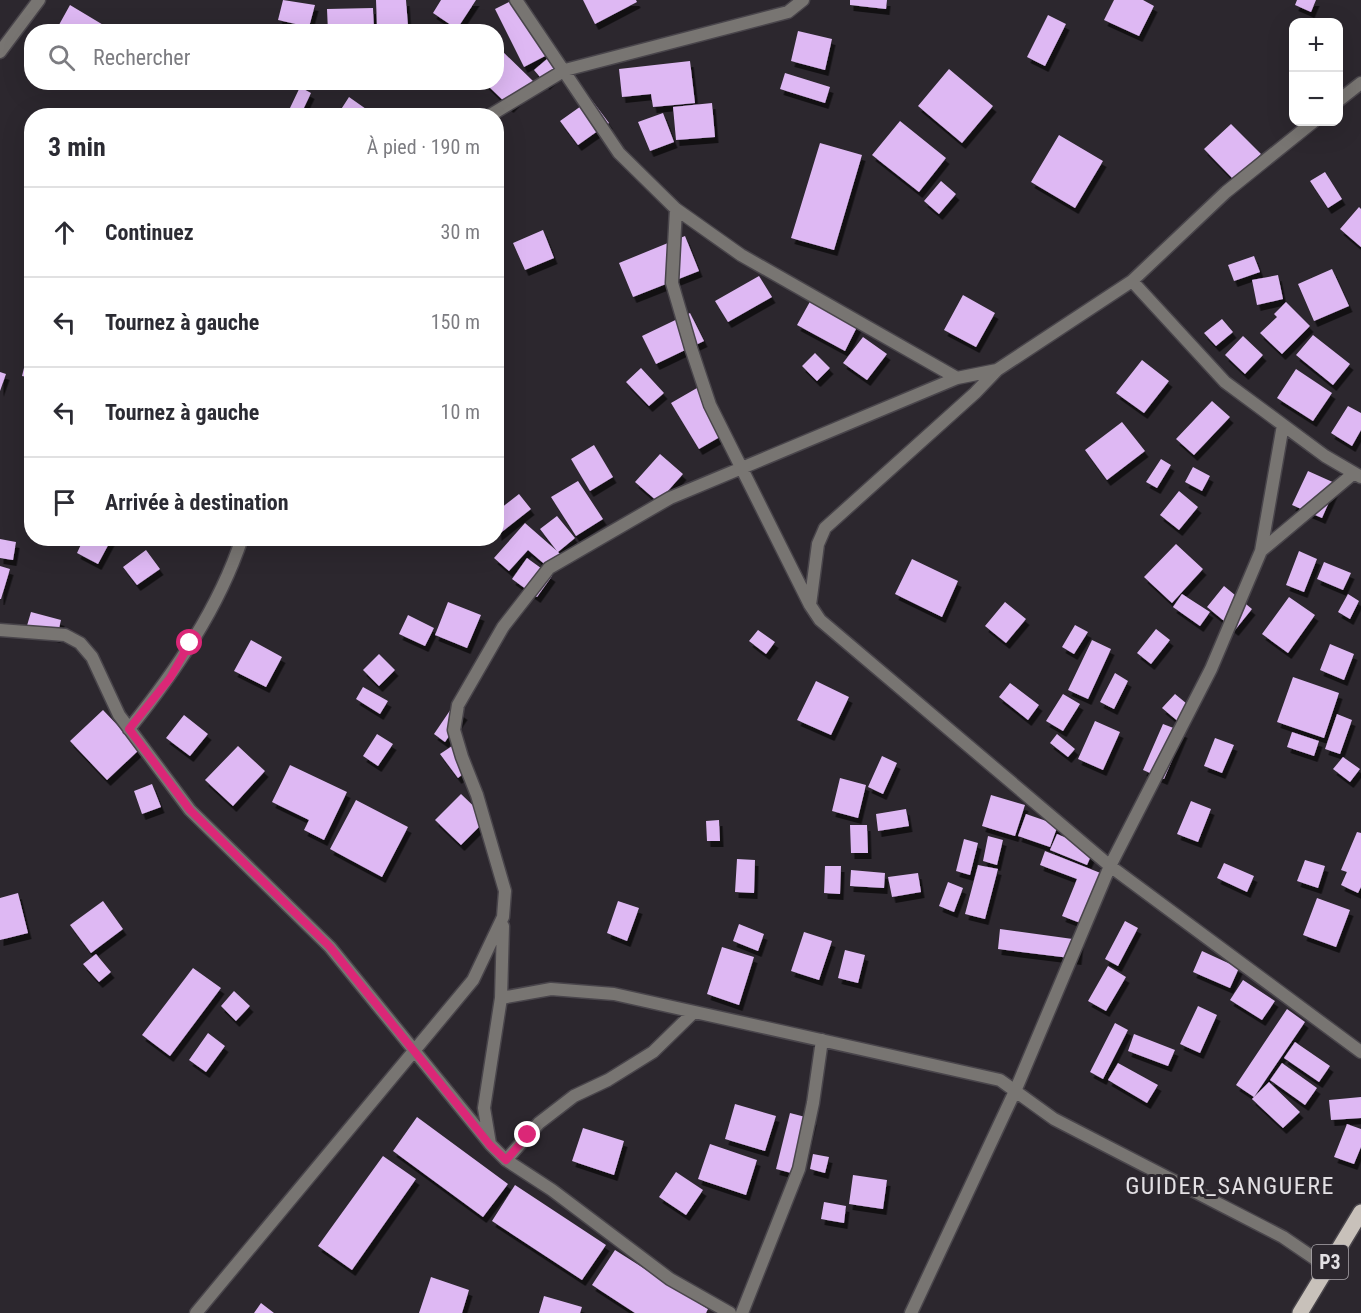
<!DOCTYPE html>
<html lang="fr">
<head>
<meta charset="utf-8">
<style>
  :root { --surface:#fff; --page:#f7f7f7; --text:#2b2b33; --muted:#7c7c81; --line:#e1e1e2 }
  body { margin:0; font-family:"Roboto Condensed",sans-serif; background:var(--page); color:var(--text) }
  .controls { position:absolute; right:18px; top:18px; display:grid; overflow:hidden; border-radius:12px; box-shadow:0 6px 24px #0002 }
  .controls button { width:54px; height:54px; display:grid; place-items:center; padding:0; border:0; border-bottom:2px solid var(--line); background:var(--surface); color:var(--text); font:30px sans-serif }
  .stop { position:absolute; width:18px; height:18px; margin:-14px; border:4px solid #db2777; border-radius:50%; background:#fff }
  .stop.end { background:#db2777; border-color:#fff; box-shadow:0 2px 6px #0008 }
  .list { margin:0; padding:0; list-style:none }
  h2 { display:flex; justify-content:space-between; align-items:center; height:78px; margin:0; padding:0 24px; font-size:26px }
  h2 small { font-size:20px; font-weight:400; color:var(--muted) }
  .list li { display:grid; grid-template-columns:39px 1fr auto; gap:18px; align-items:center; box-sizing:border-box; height:90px; padding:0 24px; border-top:2px solid var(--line) }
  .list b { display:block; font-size:22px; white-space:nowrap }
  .list em { font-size:20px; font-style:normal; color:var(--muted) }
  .icon { flex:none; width:33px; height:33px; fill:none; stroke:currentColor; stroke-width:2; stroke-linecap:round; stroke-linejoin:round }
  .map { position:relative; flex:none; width:1361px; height:1313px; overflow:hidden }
  .search { position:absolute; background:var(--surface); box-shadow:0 6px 24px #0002; left:24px; top:24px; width:480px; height:66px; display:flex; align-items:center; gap:15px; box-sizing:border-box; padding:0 21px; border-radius:24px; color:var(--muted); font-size:22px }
  .panel { position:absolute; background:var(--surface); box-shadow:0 6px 24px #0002; left:24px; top:108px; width:480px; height:438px; border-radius:24px }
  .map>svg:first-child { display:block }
  .building { fill:#deb8f3; filter:url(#shadow) }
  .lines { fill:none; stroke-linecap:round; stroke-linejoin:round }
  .street-casing { stroke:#49454b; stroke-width:15 }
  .primary-casing { stroke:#49454b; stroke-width:18 }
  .street { stroke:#787572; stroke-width:12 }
  .primary { stroke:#c8c1ba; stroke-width:15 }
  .route { stroke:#db2777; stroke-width:8 }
  .labels { text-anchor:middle; stroke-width:6; stroke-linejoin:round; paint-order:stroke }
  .shield { fill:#2c272e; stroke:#aca8ad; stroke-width:1.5 }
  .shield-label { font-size:20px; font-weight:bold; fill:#e3e0e4 }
  .quarter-label { font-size:24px; letter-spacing:1.5px; fill:#e3e0e4; stroke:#2c272e }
</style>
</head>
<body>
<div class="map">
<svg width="1361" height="1313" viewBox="0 0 1361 1313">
  <defs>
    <filter id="shadow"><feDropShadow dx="3.5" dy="6" stdDeviation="0" flood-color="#0009"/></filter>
  </defs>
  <rect width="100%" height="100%" fill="#2c272e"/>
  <!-- building -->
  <path class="building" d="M283,0L315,5L309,27L278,20Z
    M376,0H406L408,26L377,27Z
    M441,0H476L457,29L433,13Z
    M513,0L549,54L524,67L495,9Z
    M583,0H636L637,2L595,24Z
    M850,0H887L886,9L850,5Z
    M1114,0H1143L1154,6L1139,36L1104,20Z
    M1297,0H1316L1311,12L1295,5Z
    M70,5L115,32H55Z
    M373,8L374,29L328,32L327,9Z
    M1048,15L1066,24L1045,66L1027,57Z
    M798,31L832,39L825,70L791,61Z
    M496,45L534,82L510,107L484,82H496Z
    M547,59L559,72L546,84L534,70Z
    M690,61L695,103L653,107L651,94L622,97L619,69Z
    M949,69L993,106L962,143L918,106Z
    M785,73L830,87L825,103L780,89Z
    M300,87L311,93L301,114L290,108Z
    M349,97L376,116H348L340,111Z
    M591,99L609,123L578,145L560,121Z
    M712,103L715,137L676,140L673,107Z
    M663,113L674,142L650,151L638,122Z
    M900,121L946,158L919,192L872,155Z
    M1231,124L1261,154L1234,180L1204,149Z
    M1059,135L1103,161L1075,208L1031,182Z
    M820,143L862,155L834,250L791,238Z
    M1325,172L1342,199L1328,208L1310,181Z
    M941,181L956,194L939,214L924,201Z
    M1359,207L1361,209V247L1340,229Z
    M543,230L554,258L525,270L513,243Z
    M685,236L699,271L633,297L619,263Z
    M1254,256L1260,272L1234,281L1228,265Z
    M1332,269L1349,306L1314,321L1298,284Z
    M1278,275L1283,299L1257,305L1252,280Z
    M759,276L772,297L728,322L715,301Z
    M963,295L995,313L976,347L944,330Z
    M812,298L859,323L845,351L797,325Z
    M1286,302L1310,326L1282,354L1260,333L1277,317L1274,314Z
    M690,313L704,341L656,364L642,336Z
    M1222,319L1233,332L1216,346L1204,333Z
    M1313,335L1350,364L1333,385L1296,355Z
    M1243,336L1263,355L1245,374L1225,355Z
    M863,337L887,354L867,380L843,363Z
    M815,353L830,368L817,381L802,366Z
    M26,360L32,362V378L22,376Z
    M1142,360L1169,381L1144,413L1116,393Z
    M641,368L664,393L649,406L626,382Z
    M1296,369L1332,393L1313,421L1277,398Z
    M0,372L6,374L0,391Z
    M697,388L725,434L699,449L671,403Z
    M1212,401L1230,417L1194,455L1176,439Z
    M1348,406L1361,413V430L1352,446L1331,433Z
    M1122,422L1145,451L1107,480L1085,450Z
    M594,445L613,477L590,491L571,459Z
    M660,454L683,474L658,502L635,482Z
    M1161,459L1171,465L1157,488L1146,482Z
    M1193,467L1210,476L1202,491L1185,482Z
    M1308,471L1337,484L1322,518L1292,505Z
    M578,481L603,519L576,536L551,497Z
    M1179,491L1198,507L1179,530L1160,515Z
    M519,494L531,509L498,535L496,512Z
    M557,516L575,538L558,552L560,554L549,568L528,550L509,571L494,558L525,523L557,551L540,529Z
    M84,538H112L98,564L77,553Z
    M0,539L16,542L13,560L0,558Z
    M1176,544L1203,569L1172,603L1144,577Z
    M146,550L160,569L137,585L123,567Z
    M1299,551L1317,559L1304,592L1286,585Z
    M527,558L552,576L537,597L512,579Z
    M912,559L958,581L942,617L895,594Z
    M1324,562L1351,573L1343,590L1317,579Z
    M0,566L10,569L1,599H0Z
    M1224,586L1252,609L1235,630L1207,607Z
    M1182,594L1210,612L1200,626L1173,607Z
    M1348,594L1359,601L1350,619L1338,612Z
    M1289,597L1315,615L1288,653L1262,634Z
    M448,602L481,615L467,648L435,635Z
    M1005,602L1026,619L1006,643L985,626Z
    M31,612L61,620L57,637L26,629Z
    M408,615L434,628L425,646L399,634Z
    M1075,625L1088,632L1074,654L1062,647Z
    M1156,629L1170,640L1151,664L1137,653Z
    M758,630L775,642L766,654L749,641Z
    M251,640L282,657L266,687L234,671Z
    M1092,640L1111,649L1088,699L1068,690Z
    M1330,644L1354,654L1344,680L1320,670Z
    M379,654L395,670L379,686L363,670Z
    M1115,673L1128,681L1114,709L1100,702Z
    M1293,677L1339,693L1324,738L1277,722Z
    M816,681L849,697L831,735L797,720Z
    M1010,683L1039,705L1028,720L999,697Z
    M363,687L388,701L380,714L356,699Z
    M1063,694L1080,704L1063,731L1046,721Z
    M1175,694L1192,708L1180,723L1162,708Z
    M453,706L464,714L445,742L434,734Z
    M103,710L140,749L107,780L70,741Z
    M1337,714L1352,720L1340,754L1325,749Z
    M184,715L208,734L190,756L166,738Z
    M1095,721L1120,732L1103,770L1078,759Z
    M1163,724L1184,732L1164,779L1143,770Z
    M1292,732L1319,741L1314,756L1287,747Z
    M377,734L393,744L378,766L363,756Z
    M1057,734L1075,749L1068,757L1050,743Z
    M1215,738L1234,745L1222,773L1204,766Z
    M238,746L265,771L233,806L205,780Z
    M452,746L469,769L458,778L440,754Z
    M882,756L897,763L883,794L868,787Z
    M1343,757L1360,769L1350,782L1333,769Z
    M290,765L347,792L324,840L304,830L309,820L272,802Z
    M840,778L866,785L858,818L832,811Z
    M152,784L161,807L142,814L134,791Z
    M461,794L487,819L461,845L435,820Z
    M991,795L1025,805L1015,836L982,826Z
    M356,800L408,827L382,877L330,849Z
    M1191,801L1211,809L1198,842L1177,834Z
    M906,809L909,826L878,831L876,814Z
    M1026,814L1058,825L1050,847L1018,836Z
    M719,820L720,841H707L706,821Z
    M850,825H867L868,853H851Z
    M1357,832L1361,833V887L1358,893L1341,885L1347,872L1341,870Z
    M1057,834L1094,849L1087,865L1050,850Z
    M988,836L1003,840L997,865L983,861Z
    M964,839L978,843L970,875L956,871Z
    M1045,851L1103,874L1083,924L1062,916L1077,879L1040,865Z
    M737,859L755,860L754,893L735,892Z
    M1305,860L1325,866L1318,888L1297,881Z
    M1224,863L1254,876L1247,892L1217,878Z
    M978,865L998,869L985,919L965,914Z
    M825,866H841L840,894L824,893Z
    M851,870L885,873L884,888L850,886Z
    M918,873L921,892L892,897L888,877Z
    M948,882L963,888L954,912L939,906Z
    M18,893L28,933L0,940V898Z
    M1317,898L1350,910L1336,947L1303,935Z
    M103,901L123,929L91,953L70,925Z
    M618,901L639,908L627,941L607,933Z
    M1125,921L1138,928L1118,966L1105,959Z
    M739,924L764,934L758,951L733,941Z
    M1000,929L1080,940L1078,959L998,949Z
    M804,932L832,941L819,980L791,971Z
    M722,947L754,957L739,1005L707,994Z
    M845,950L865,955L858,983L838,978Z
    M1202,951L1239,968L1230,988L1193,972Z
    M96,954L111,972L99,982L83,964Z
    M1108,966L1126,977L1106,1011L1088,1001Z
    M193,968L221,988L170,1056L142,1035Z
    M1243,980L1275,1001L1262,1020L1230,1000Z
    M234,991L250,1006L236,1021L221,1006Z
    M1198,1006L1217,1015L1200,1053L1180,1044Z
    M1287,1009L1305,1022L1254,1097L1236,1085Z
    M1115,1023L1128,1030L1103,1079L1090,1072Z
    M208,1033L225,1046L206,1072L189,1060Z
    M1134,1034L1175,1050L1168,1066L1128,1051Z
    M1295,1042L1330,1066L1319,1082L1284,1058Z
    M1118,1063L1158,1085L1147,1103L1108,1080Z
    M1282,1063L1317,1088L1305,1105L1270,1080Z
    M1269,1082L1300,1112L1283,1128L1252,1099Z
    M1361,1097V1118L1331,1120L1329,1100Z
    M735,1104L776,1116L765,1151L725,1139Z
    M790,1113L813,1119L799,1175L776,1169Z
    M417,1117L508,1184L483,1217L393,1151Z
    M1347,1124L1361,1129V1147L1354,1164L1334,1157Z
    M583,1128L624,1141L614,1175L572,1161Z
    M710,1144L757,1160L746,1195L698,1179Z
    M813,1154L829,1157L825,1173L810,1169Z
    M383,1156L416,1179L352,1270L318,1246Z
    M676,1172L703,1190L686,1215L659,1197Z
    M853,1175L887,1180L883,1209L849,1204Z
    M515,1185L606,1245L582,1280L492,1221Z
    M824,1202L846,1206L844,1223L821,1219Z
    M615,1250L708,1309L706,1313H635L592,1285Z
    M431,1277L469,1290L462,1313H419Z
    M544,1296L582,1307L580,1313H539Z
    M261,1303L274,1313H254Z"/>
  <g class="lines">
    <defs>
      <path id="street" d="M516,0L619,153L676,209L741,255L957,378
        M0,52L39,0
        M1338,101L1361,83
        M489,116L565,70L788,12L803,0
        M1313,122L1226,192L1132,281L997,370L975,393L825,528L818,544L810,605L820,620L1110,866L1361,1052
        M676,209L672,283L691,348L710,405L810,605
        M1132,281L1225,382L1325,456L1361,477
        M1261,551L1354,473
        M0,630L65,635L80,643L92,657L119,715L190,810L330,947L491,1145L506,1160L552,1190L670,1279L730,1313
        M129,729C175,672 219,608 242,538
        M501,998L551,989L614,994L1000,1080L1054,1119L1283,1237L1327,1267
        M490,1144L484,1108L501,998L503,926
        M506,1160L539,1123L574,1096L608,1080L653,1052L694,1012
        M196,1313L473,980L503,917L505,891L477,795L462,757L454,730L458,705L503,627L549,568L670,498L957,378L997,370
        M742,1313L799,1169L813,1103L822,1040
        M911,1313L1016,1089L1110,866L1211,669L1261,551L1283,425"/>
      <path id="primary" d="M1300,1313L1361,1212"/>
    </defs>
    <!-- street casing -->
    <use href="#street" class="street-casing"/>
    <!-- primary casing -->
    <use href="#primary" class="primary-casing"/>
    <!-- street -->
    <use href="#street" class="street"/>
    <!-- primary -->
    <use href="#primary" class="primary"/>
  </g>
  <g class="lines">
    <!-- route -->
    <path class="route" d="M190,643L170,678L129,729L190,810L330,947L490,1145L506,1160L528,1135"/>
  </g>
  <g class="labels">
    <!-- shield labels -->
    <rect class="shield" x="1312" y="1245" width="36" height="34" rx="4.5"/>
    <g class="shield-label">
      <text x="1330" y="1269">P3</text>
    </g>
    <!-- quarter labels -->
    <g class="quarter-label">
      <text x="1230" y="1194">GUIDER_SANGUERE</text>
    </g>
  </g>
</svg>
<div class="controls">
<button>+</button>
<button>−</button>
</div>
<div class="stop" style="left:190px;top:643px"></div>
<div class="stop end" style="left:528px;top:1135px"></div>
<div class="search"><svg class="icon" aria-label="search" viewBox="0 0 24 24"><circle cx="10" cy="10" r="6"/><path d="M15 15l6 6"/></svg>Rechercher</div>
<section class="panel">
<h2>3 min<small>À pied · 190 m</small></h2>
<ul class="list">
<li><svg class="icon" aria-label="ahead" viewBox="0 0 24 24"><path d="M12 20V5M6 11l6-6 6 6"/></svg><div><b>Continuez</b></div><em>30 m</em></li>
<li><svg class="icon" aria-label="left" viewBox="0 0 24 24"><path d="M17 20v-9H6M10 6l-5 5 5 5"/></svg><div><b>Tournez à gauche</b></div><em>150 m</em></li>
<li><svg class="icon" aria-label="left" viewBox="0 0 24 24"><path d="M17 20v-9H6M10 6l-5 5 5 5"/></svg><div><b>Tournez à gauche</b></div><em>10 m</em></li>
<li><svg class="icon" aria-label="arrive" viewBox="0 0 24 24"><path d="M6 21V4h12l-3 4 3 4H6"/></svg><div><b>Arrivée à destination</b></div></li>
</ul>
</section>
</div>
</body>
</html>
